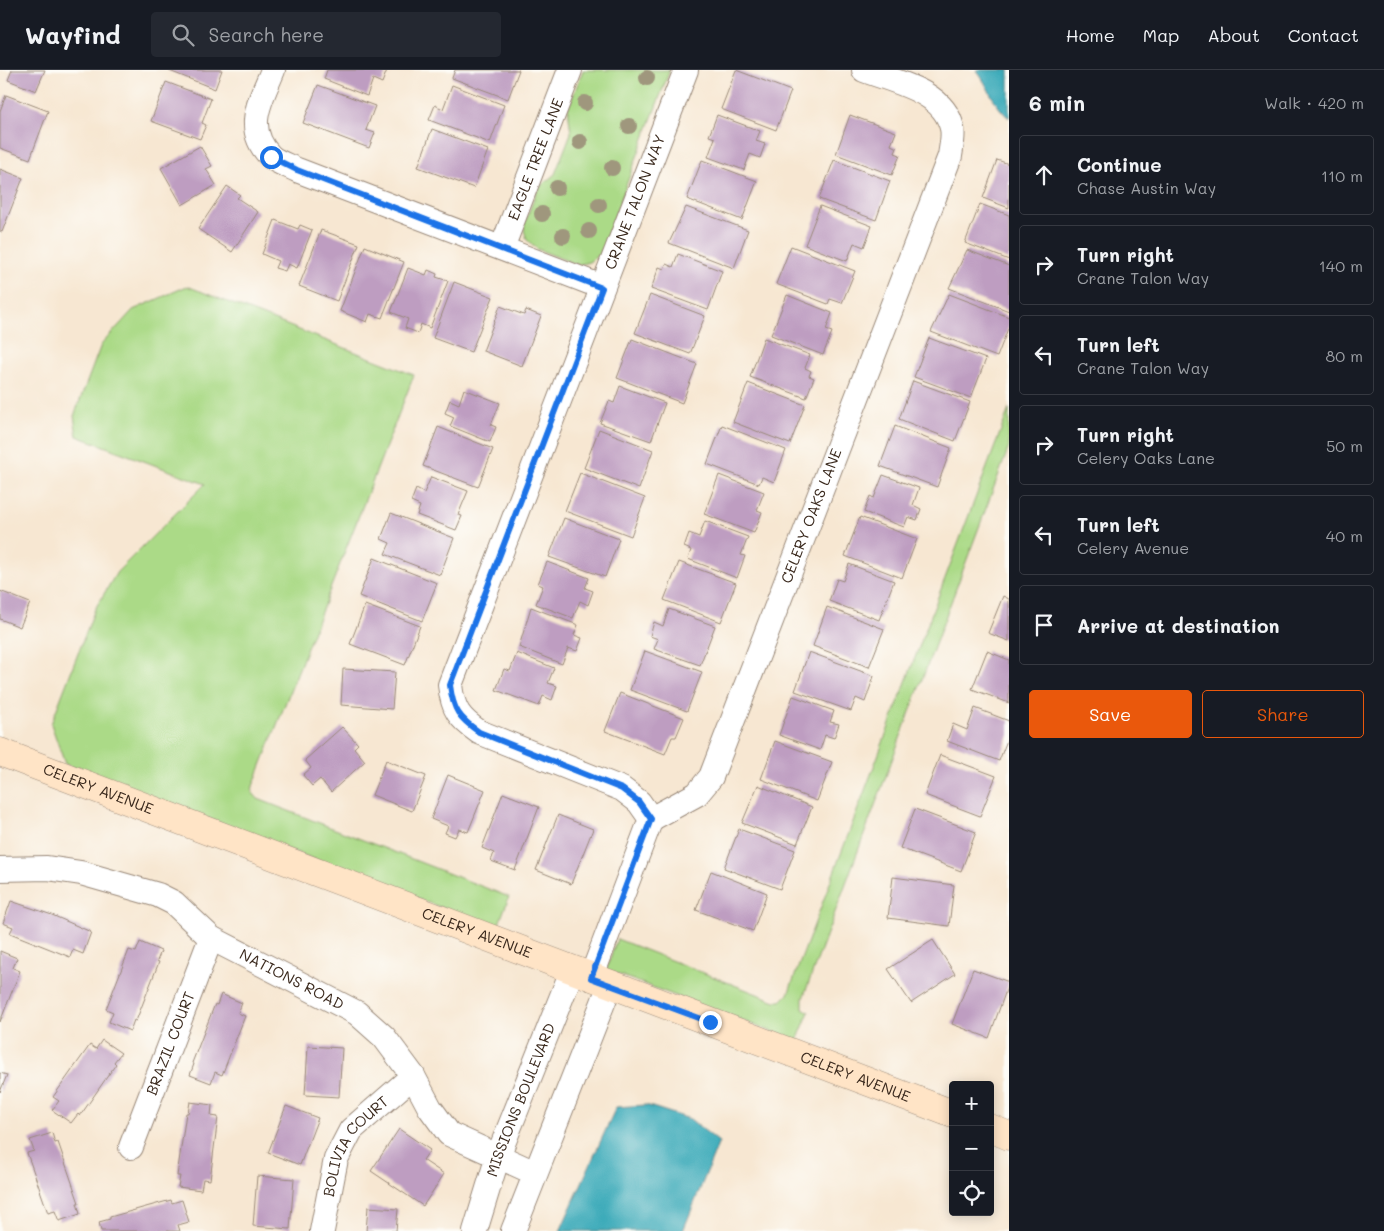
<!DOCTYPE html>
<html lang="en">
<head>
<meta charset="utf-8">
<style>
  :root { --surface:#171b24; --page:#242831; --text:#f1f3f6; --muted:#9ea1a6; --line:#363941; --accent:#ea580c }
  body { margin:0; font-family:Mali,sans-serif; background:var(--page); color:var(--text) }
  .controls { position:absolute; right:15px; bottom:15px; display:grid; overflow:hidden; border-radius:5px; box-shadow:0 2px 12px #0003 }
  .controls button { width:45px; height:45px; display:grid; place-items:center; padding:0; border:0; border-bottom:1px solid var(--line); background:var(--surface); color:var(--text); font:25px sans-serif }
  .stop { position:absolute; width:15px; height:15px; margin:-11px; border:4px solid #1a73e8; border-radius:50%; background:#fff }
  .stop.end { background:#1a73e8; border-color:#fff; box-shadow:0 1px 5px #0008 }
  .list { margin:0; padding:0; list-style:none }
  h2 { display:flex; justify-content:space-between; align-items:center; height:65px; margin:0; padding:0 20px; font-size:21px }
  h2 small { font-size:16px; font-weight:400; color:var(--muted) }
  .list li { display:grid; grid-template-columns:32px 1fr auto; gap:15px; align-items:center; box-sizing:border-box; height:80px; margin:0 10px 10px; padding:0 10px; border:1px solid var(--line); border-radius:5px }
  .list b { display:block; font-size:19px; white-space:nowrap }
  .list p { margin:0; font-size:16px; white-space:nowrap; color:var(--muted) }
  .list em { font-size:16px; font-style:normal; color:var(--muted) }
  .actions { display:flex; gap:10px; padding:15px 20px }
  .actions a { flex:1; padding:11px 0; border:1px solid var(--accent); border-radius:5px; text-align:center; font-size:18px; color:var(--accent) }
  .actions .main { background:var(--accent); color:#fff }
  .icon { flex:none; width:28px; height:28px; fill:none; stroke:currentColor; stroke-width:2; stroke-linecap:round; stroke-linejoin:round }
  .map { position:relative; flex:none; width:1009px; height:1161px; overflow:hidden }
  header { display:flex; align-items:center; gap:30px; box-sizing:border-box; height:70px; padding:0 25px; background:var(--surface); border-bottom:1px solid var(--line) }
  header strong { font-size:24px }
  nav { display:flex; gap:28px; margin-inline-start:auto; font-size:18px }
  .search { width:350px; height:45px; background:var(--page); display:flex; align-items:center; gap:12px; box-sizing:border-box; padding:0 18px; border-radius:5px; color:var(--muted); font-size:19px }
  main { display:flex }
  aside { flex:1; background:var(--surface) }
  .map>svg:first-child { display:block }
  .green { fill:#abda87; stroke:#738252 }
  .water { fill:#3dabba; stroke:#3c6a6c }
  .building { fill:#be9dc1 }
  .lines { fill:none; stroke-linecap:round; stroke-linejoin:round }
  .minor-casing { stroke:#998878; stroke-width:26 }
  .secondary-casing { stroke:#998878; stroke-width:29 }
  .minor { stroke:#fff; stroke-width:24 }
  .secondary { stroke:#ffe4c6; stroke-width:28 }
  .tree { fill:#9f977d }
  .route { stroke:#1a73e8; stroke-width:6 }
  .labels { text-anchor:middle; stroke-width:5; stroke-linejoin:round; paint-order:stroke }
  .street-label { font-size:15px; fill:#3b2a1e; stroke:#fdfcf7 }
</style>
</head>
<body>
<header>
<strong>Wayfind</strong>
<div class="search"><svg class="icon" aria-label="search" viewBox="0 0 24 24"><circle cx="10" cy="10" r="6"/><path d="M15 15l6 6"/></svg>Search here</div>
<nav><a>Home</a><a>Map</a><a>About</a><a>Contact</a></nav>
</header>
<main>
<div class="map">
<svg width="1009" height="1161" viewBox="0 0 1009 1161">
  <rect width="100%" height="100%" fill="#fdfcf7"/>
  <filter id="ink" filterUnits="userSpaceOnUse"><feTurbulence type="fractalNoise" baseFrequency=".02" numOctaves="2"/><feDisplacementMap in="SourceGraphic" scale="10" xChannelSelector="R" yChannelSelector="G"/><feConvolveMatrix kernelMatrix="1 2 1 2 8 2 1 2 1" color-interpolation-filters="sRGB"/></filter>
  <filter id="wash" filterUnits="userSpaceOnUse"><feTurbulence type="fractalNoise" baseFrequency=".0096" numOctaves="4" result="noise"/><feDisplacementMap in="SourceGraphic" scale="20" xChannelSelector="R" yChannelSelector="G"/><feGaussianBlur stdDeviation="1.12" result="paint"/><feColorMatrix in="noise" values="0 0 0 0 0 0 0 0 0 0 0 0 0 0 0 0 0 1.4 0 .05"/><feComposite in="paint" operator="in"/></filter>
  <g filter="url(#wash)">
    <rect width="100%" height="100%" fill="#f7e7d2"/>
    <!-- green -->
    <path class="green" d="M583,0H670L600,184L589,192L578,195L537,179L527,170L524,160L525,152L538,118L555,104L571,63L568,39Z
      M187,216L414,305L253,716L252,722L258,729L509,827L497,859L65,694L51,654L95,539L117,502L205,414L77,366L74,346L101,275L133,240Z
      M1009,339V377L803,928V938L809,942L797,971L606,900L617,869L775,931H781L788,924Z"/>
    <!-- water -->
    <path class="water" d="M976,0H1009V48C993,35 989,16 976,0Z
      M646,1035L690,1049L719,1072L683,1161H560L616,1037Z"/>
    <g id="blocks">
      <!-- building -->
      <path class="building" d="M12,0H45L36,21L8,10Z
        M167,0H222L215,19Z
        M327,0H387L382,13L373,9L367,26L324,9Z
        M455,0H519L508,29L452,8Z
        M736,0L791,21L776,60L721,39Z
        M166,12L211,29L202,53L206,55L200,69L151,51Z
        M318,15L375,36L366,60L375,63L369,78L303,53Z
        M452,15L504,35L490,73L429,50L435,35L443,39Z
        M6,25L48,41L30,89L0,78V41Z
        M717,45L760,61L756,71L765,74L760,88L750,84L744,100L708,87L715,68L709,66Z
        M850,45L896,62L891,75L897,78L895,83L900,85L892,105L836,84Z
        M432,59L488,80L474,118L418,97Z
        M200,76L212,96L206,99L216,115L182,135L161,98Z
        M702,90L757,111L742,150L687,129Z
        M834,90L890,111L876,150L819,129Z
        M997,90L1009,94V138L983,128Z
        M0,99L23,108L2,162L0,161Z
        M227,116L240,125L237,128L258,142L232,182L198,159Z
        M980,134L1009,145V190L965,173Z
        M820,136L872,156L864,177L854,173L847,191L805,175Z
        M686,137L748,160L734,198L669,173Z
        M275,150L298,159L300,155L312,160L297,198L288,194L285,201L275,198L278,191L262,184Z
        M321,160L359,174L337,231L299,216Z
        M365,176L404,192L382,248L370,244L367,252L340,241Z
        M791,176L855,201L842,233L830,229L828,234L776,214Z
        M967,180L1009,196V241L949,218Z
        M678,184L722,201L708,240L651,219L659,197L664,199L666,194L673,197Z
        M408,198L426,205L428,200L437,204L436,207L448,211L430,258L421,254L418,263L405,258L408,249L391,242Z
        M454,212L493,227L471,282L433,268Z
        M949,224L1009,247V256L997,287L931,262Z
        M650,225L705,246L690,284L635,263Z
        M787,225L832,243L826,260L832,262L823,285L771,265Z
        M500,236L524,245L526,240L541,246L522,296L483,281Z
        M764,268L810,285L805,298L811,301L809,306L814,308L806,328L750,307Z
        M929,268L986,289L971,328L914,307Z
        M632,269L697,294L682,333L617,308Z
        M913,311L970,332L955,371L899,349Z
        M748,313L805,335L790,374L733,352Z
        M620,316L665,333L651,371L600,353L609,331L614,333Z
        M464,319L500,333L491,355L496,357L490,372L450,356L454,347L445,343L450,330L459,334Z
        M722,355L786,380L774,412L762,407L759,414L707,394Z
        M895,356L951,378L937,417L880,396Z
        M438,357L493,379L478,417L423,396Z
        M599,359L653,380L639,419L584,398Z
        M580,403L645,428L631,466L565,441Z
        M719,405L764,422L757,440L762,442L754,463L704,444Z
        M883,405L919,418L913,435L921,439L917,450L908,447L904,457L864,442L870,426L874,428Z
        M431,407L468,421L458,445L462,446L456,460L417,445L420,436L411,432L416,419L424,423Z
        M391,443L454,468L440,505L385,484L390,473L381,469Z
        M860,447L917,469L902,508L845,486Z
        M564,448L619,469L605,507L549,487Z
        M705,451L748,467L741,485L745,486L737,508L688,489L691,480L684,477L689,463L699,467Z
        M374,488L437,513L422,551L359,526Z
        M547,492L589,508L585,518L593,521L588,535L580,531L573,548L536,534L543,516L538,514Z
        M679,492L736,513L721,552L664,530Z
        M849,494L894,511L879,550L829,531L837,509L843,511Z
        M0,521L30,533L20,557L0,549Z
        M1003,526L1009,529V571L988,563Z
        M365,535L420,556L405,595L350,574Z
        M531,537L578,555L574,565L582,568L577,581L568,578L562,594L519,577Z
        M827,537L884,559L869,597L813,576Z
        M669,539L715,556L700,595L654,579L658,569L650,566L654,552L663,556Z
        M645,581L702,602L687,641L630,620Z
        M987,581L1009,590V633L972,619Z
        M809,582L874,606L865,632L856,628L851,641L795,621Z
        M517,583L554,598L548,613L557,616L552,630L543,626L539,636L496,620L504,599L510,601Z
        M343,599L395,602L392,639L341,635Z
        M620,623L684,648L676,667H672L665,684L605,661Z
        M793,626L834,641L830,652L839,654L834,668L825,665L820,680L779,665Z
        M975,638L1009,651V665L999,691L947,671L953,654L967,660Z
        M342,657L358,674L354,678L365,691L331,722L320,709L312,716L303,705L311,698L305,690Z
        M775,671L832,692L817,731L761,709Z
        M940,685L996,706L980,746L925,725Z
        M386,690L426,706L412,741L372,725Z
        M448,705L485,720L468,762L459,759L455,767L445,763L448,756L431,749Z
        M758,715L812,737L797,774L742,753Z
        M503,723L539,737L515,800L491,791L494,783L482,778Z
        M915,739L976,762L961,801L900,778Z
        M558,745L593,759L571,814L536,800Z
        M739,759L795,780L780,819L724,798Z
        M711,801L767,823L753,861L696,840Z
        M893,807L954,815L949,856L888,848Z
        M11,831L52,845L91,862L83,884L73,880L70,887L10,863L13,857L3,853Z
        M933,870L955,904L911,933L888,899Z
        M140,872L161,881L157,891L159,892L136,951L134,950L130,961L109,952L113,942L106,939L129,880L136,882Z
        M0,881L17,888L13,898L20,901L0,952Z
        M973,899L1009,912L989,968L952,954Z
        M221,924L242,933L238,943L245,946L222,1005L215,1002L211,1013L190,1005L194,994L192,993L215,934L217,935Z
        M102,970L121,983L114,992L116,994L80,1046L78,1044L71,1053L52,1040L59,1031L53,1027L90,975L96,979Z
        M308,976L342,978L339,1027L305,1025Z
        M0,1003L7,1005L0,1022Z
        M190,1032L212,1035L211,1046L218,1047L210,1110L203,1109L201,1120L178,1117L180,1106H177L186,1043H188Z
        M286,1036L318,1048L300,1095L268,1083Z
        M399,1059L430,1080L423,1090L444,1104L423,1136L371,1101Z
        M52,1063L55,1073L58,1072L79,1133H77L80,1144L59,1151L55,1141L48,1143L27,1083L34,1081L30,1070Z
        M257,1106L294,1109L290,1159L253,1156Z
        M171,1130L172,1133L182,1130L189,1152L178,1155L180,1161H101L99,1152L110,1149V1147Z
        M368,1137L398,1139L396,1161H366Z"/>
    </g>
  </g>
  <g filter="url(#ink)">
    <use href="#blocks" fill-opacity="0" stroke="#998878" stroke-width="1"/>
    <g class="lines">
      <defs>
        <g id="minor">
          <path d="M273,0C261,30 243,57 270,86C276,92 289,96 297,100L602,217"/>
          <path id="s1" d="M502,178L570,0"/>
          <path id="s2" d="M651,749L639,732L622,719L479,662C459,648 453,640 450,615L686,0"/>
          <path id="s3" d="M0,799L47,798L81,803L158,825L174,833L211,868L357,943L384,967L413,1006L430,1038L449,1064L535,1103"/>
          <path id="s4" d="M591,908L651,749L697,724L711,707L950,86C951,78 954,66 952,58C944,21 895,12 864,0"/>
          <path id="s5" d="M131,1077L211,868"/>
          <path id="s6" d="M322,1161L336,1089L351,1060L413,1006"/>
          <path id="s7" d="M475,1161L498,1086L572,901"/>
          <path d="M513,1161L610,915"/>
        </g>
        <g id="secondary">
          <path id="s8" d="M0,682L953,1044"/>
          <path d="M990,1058L1009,1066"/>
        </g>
      </defs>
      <!-- minor casing -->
      <use href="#minor" class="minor-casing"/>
      <!-- secondary casing -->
      <use href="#secondary" class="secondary-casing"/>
      <!-- minor -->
      <use href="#minor" class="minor"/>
      <!-- secondary -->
      <use href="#secondary" class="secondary"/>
    </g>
    <!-- trees -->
    <g class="tree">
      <circle cx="647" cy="8" r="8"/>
      <circle cx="585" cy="33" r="8"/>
      <circle cx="629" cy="56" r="8"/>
      <circle cx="580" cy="72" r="8"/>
      <circle cx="612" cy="98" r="8"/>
      <circle cx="557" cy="118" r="8"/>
      <circle cx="599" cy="135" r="8"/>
      <circle cx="542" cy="144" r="8"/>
      <circle cx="589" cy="161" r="8"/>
      <circle cx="563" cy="166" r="8"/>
    </g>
  </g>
  <g class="lines" filter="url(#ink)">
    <!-- route -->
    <path class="route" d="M271,87L297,100L602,218L450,615C453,640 459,648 479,662L622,719L639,732L651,749L591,908L710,952"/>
  </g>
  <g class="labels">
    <!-- street labels -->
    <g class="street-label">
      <text dy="5" stroke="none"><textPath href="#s1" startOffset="95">EAGLE TREE LANE</textPath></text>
      <text dy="5" stroke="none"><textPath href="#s2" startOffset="771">CRANE TALON WAY</textPath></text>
      <text dy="5" stroke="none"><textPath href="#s4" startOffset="524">CELERY OAKS LANE</textPath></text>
      <text dy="5" stroke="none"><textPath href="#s8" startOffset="105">CELERY AVENUE</textPath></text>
      <text dy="5" stroke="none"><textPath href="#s8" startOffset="510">CELERY AVENUE</textPath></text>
      <text dy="5" stroke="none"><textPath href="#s3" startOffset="321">NATIONS ROAD</textPath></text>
      <text dy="5" stroke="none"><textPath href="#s5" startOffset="111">BRAZIL COURT</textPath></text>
      <text dy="5" stroke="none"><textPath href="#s8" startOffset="915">CELERY AVENUE</textPath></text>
      <text dy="5" stroke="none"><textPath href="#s7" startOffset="139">MISSIONS BOULEVARD</textPath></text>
      <text dy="5" stroke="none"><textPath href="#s6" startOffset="94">BOLIVIA COURT</textPath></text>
    </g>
  </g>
</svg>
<div class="controls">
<button>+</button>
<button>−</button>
<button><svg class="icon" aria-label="locate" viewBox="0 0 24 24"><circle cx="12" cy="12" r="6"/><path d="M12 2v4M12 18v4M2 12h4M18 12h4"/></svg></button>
</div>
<div class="stop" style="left:271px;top:87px"></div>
<div class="stop end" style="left:710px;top:952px"></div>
</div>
<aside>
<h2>6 min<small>Walk · 420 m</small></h2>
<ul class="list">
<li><svg class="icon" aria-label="ahead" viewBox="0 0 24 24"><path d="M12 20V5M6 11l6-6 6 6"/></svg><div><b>Continue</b><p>Chase Austin Way</p></div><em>110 m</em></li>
<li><svg class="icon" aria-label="right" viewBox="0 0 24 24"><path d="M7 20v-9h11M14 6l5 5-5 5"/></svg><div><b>Turn right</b><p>Crane Talon Way</p></div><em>140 m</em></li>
<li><svg class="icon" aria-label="left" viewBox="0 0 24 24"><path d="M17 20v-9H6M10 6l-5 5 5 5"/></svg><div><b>Turn left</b><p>Crane Talon Way</p></div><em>80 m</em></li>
<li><svg class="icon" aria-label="right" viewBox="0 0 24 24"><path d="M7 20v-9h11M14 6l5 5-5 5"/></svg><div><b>Turn right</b><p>Celery Oaks Lane</p></div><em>50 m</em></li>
<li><svg class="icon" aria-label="left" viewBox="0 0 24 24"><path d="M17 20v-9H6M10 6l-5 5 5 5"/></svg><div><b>Turn left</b><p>Celery Avenue</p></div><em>40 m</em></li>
<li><svg class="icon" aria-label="arrive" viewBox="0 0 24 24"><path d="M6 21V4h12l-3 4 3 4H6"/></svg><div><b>Arrive at destination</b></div></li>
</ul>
<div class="actions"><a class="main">Save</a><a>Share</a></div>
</aside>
</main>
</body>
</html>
